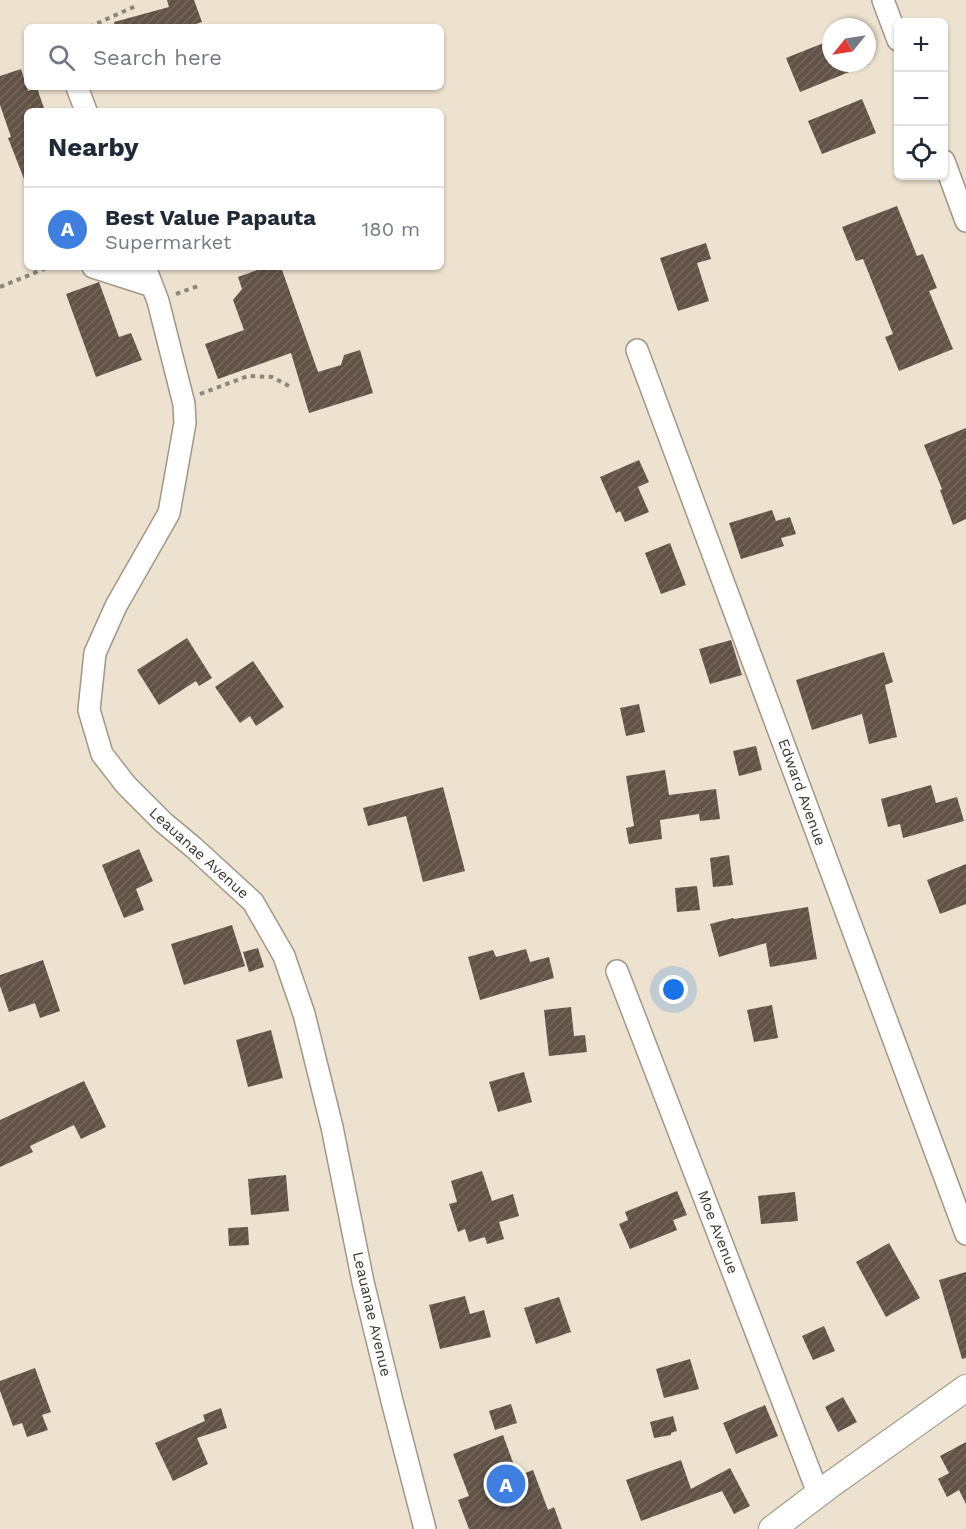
<!DOCTYPE html>
<html lang="en">
<head>
<meta charset="utf-8">
<style>
	:root { --surface:#fff; --page:#f6f6f7; --text:#1f2937; --muted:#747a83; --line:#e0e1e3; --accent:#1a73e8 }
	body { margin:0; font-family:"Work Sans",sans-serif; background:var(--page); color:var(--text) }
	.controls { position:absolute; right:18px; top:18px; display:grid; overflow:hidden; border-radius:9px; box-shadow:0 2px 4px #0004 }
	.controls button { width:54px; height:54px; display:grid; place-items:center; padding:0; border:0; border-bottom:2px solid var(--line); background:var(--surface); color:var(--text); font:30px sans-serif }
	.compass { position:absolute; left:822px; top:18px; width:54px; height:54px; border-radius:50%; background:var(--surface); box-shadow:0 2px 4px #0004; rotate:240deg }
	.you { position:absolute; left:674px; top:990px; width:21px; height:21px; margin:-15px; border:4px solid #fff; border-radius:50%; background:#1a73e8; box-shadow:0 0 0 9px #1a73e833 }
	.badge { display:grid; place-items:center; width:39px; height:39px; border-radius:50%; background:var(--accent); color:#fff; font-size:20px; font-weight:700 }
	.pin { position:absolute; translate:-50% -50%; border:3px solid #fff; box-shadow:0 2px 6px #0006 }
	.list { margin:0; padding:0; list-style:none }
	h2 { display:flex; justify-content:space-between; align-items:center; height:78px; margin:0; padding:0 24px; font-size:26px }
	h2 small { font-size:20px; font-weight:400; color:var(--muted) }
	.list li { display:grid; grid-template-columns:39px 1fr auto; gap:18px; align-items:center; box-sizing:border-box; height:84px; padding:0 24px; border-top:2px solid var(--line) }
	.list b { display:block; font-size:22px; white-space:nowrap }
	.list p { margin:0; font-size:20px; white-space:nowrap; color:var(--muted) }
	.list em { font-size:20px; font-style:normal; color:var(--muted) }
	.icon { flex:none; width:33px; height:33px; fill:none; stroke:currentColor; stroke-width:2; stroke-linecap:round; stroke-linejoin:round }
	.map { position:relative; flex:none; width:966px; height:1529px; overflow:hidden }
	.search { position:absolute; background:var(--surface); box-shadow:0 2px 4px #0004; left:24px; top:24px; width:420px; height:66px; display:flex; align-items:center; gap:15px; box-sizing:border-box; padding:0 21px; border-radius:9px; color:var(--muted); font-size:22px }
	.panel { position:absolute; background:var(--surface); box-shadow:0 2px 4px #0004; left:24px; top:108px; width:420px; height:162px; border-radius:9px }
	.map>svg:first-child { display:block }
	.building { fill:url(#building-hatch) }
	.lines { fill:none; stroke-linecap:round; stroke-linejoin:round }
	.minor-casing { stroke:#a19786; stroke-width:24 }
	.major-casing { stroke:#a19786; stroke-width:28 }
	.path { stroke:#8d8679; stroke-width:4; stroke-dasharray:4.5 4.5; stroke-linecap:butt }
	.minor { stroke:#fff; stroke-width:21 }
	.major { stroke:#fff; stroke-width:26 }
	.labels { text-anchor:middle; dominant-baseline:central; stroke-width:6; stroke-linejoin:round; paint-order:stroke }
	.street-label { font-size:15px; fill:#3b372f; stroke:#fff }
</style>
</head>
<body>
<div class="map">
<svg width="966" height="1529" viewBox="0 0 966 1529">
	<defs>
		<pattern id="building-hatch" width="6" height="6" patternUnits="userSpaceOnUse" patternTransform="scale(1.5)"><rect width="6" height="6" fill="#625247"/><path d="M-1 1l2-2M0 6l6-6M5 7l2-2" fill="none" stroke="#76695f"/></pattern>
	</defs>
	<rect width="100%" height="100%" fill="#ece2cf"/>
	<path class="building" d="M167 0H194L202 22 187 27H115L114 22 169 7Z
		M831 40V63L869 64 800 92 786 58Z
		M21 69 28 91 37 88 45 111H27V184H26L8 138 11 137 0 105V76Z
		M862 99 876 133 822 154 808 121Z
		M897 206 917 256 923 254 937 288 929 291 953 349 899 371 885 337 893 334 863 259 856 261 842 227Z
		M706 243 711 259 697 263 709 301 678 311 660 258Z
		M266 267H281L318 372 341 365 344 355 360 350 373 393 309 413 291 353 218 379 205 344 244 330 233 300 242 289 238 277Z
		M99 282 119 337 131 333 142 360 96 377 66 294Z
		M966 428V519L953 525 940 490 942 489 924 445Z
		M639 460 649 482 638 487 649 512 625 522 620 511 616 513 600 477Z
		M772 510 776 521 790 517 796 534 781 538 784 546 741 559 729 523Z
		M670 543 686 585 661 594 645 553Z
		M187 638 212 678 199 686 196 681 159 705 137 670Z
		M731 640 742 675 710 684 699 649Z
		M884 652 893 682 885 685 897 737 869 744 862 714 812 730 796 680Z
		M253 661 284 707 256 726 250 716 240 723 215 687Z
		M639 704 645 732 626 736 620 708Z
		M756 746 762 770 739 776 733 751Z
		M665 770 669 795 716 789 720 819 700 821 699 814 660 820 662 839 629 844 626 828 634 826 626 776Z
		M931 785 936 803 957 797 964 821 903 838 900 824 888 827 881 799Z
		M443 787 465 871 423 882 406 816 368 826 363 808Z
		M139 849 153 881 136 889 144 910 124 918 102 865Z
		M729 855 733 885 713 887 710 858Z
		M966 864V904L940 914 927 880Z
		M697 886 700 910 677 912 675 888Z
		M808 907 817 959 770 967 766 943 719 957 710 924 733 918 734 919Z
		M232 925 245 966 184 985 171 944Z
		M258 948 264 967 249 972 243 952Z
		M526 949 530 962 549 957 554 978 480 1000 468 957 493 950 496 957Z
		M43 960 60 1011 40 1018 35 1003 9 1012 0 986V975Z
		M772 1005 778 1038 754 1042 747 1010Z
		M571 1007 574 1036 585 1035 587 1052 549 1056 544 1010Z
		M271 1030 283 1078 248 1087 236 1040Z
		M524 1072 532 1102 498 1112 489 1082Z
		M84 1081 106 1127 81 1139 74 1125 30 1146 33 1152 0 1167V1120Z
		M482 1171 492 1201 513 1194 519 1216 499 1222 504 1239 487 1244 485 1237 469 1242 465 1229 458 1232 449 1204 457 1202 451 1181Z
		M286 1175 289 1211 251 1215 248 1179Z
		M677 1191 687 1215 673 1220 677 1230 630 1249 619 1224 628 1220 625 1212Z
		M795 1192 798 1221 761 1224 758 1196Z
		M248 1227 249 1245 229 1246 228 1228Z
		M889 1243 920 1298 886 1317 856 1262Z
		M966 1272V1358L962 1359 939 1280Z
		M465 1296 470 1314 484 1310 491 1337 440 1349 429 1305Z
		M559 1297 571 1332 536 1344 524 1308Z
		M824 1326 835 1351 813 1360 802 1336Z
		M690 1359 699 1389 664 1398 656 1369Z
		M35 1368 51 1412 42 1415 48 1430 27 1437 22 1423 13 1426 0 1391V1381Z
		M843 1397 857 1422 838 1432 825 1407Z
		M511 1404 517 1423 495 1430 489 1411Z
		M765 1405 778 1436 736 1454 723 1423Z
		M221 1408 227 1428 197 1438 208 1464 173 1481 155 1443 205 1421 203 1415Z
		M673 1416 677 1431 671 1433V1435L654 1438 650 1422Z
		M503 1435 518 1476 533 1470 548 1510 554 1507 562 1529H469L458 1500 469 1496 453 1454Z
		M966 1442V1504L959 1490 947 1497 938 1479 949 1473 940 1456Z
		M681 1460 691 1489 730 1468 750 1506 734 1514 722 1491 641 1521 626 1480Z"/>
	<g class="lines">
		<g class="minor-casing">
			<path id="minor" d="M883 0 898 40
				M77 87 86 111
				M944 161 966 221
				M93 267 152 286
				M145 267 158 301 184 404 185 423 169 513 116 606 95 653 89 710 102 754 126 785 163 822 193 847 253 902 284 956 304 1014 332 1127 363 1282 392 1401 425 1529
				M637 350 966 1234
				M617 971 818 1493"/>
		</g>
		<g class="major-casing">
			<path id="major" d="M772 1529 830 1485 966 1388"/>
		</g>
		<path class="path" d="M89 27 138 5
			M0 287 49 267
			M176 294 201 285
			M200 394 248 376 272 377 289 386"/>
		<use href="#minor" class="minor"/>
		<use href="#major" class="major"/>
	</g>
	<g class="labels">
		<g class="street-label">
			<text transform="translate(802 792) rotate(70)">Edward Avenue</text>
			<text transform="translate(199 853) rotate(42)">Leauanae Avenue</text>
			<text transform="translate(718 1232) rotate(69)">Moe Avenue</text>
			<text transform="translate(372 1314) rotate(77)">Leauanae Avenue</text>
		</g>
	</g>
</svg>
<div class="controls">
<button>+</button>
<button>−</button>
<button><svg class="icon" aria-label="locate" viewBox="0 0 24 24"><circle cx="12" cy="12" r="6"/><path d="M12 2v4M12 18v4M2 12h4M18 12h4"/></svg></button>
</div>
<svg class="compass" viewBox="-18 -18 36 36"><path d="M0-13l5 13h-10z" fill="#e53935"/><path d="M0 13l5-13h-10z" fill="#747a83"/></svg>
<div class="you"></div>
<div class="pin badge" style="left:506px;top:1484px;background:#3f7fe0">A</div>
<div class="search"><svg class="icon" aria-label="search" viewBox="0 0 24 24"><circle cx="10" cy="10" r="6"/><path d="M15 15l6 6"/></svg>Search here</div>
<section class="panel">
<h2>Nearby<small></small></h2>
<ul class="list">
<li><span class="badge" style="background:#3f7fe0">A</span><div><b>Best Value Papauta</b><p>Supermarket</p></div><em>180 m</em></li>
</ul>
</section>
</div>
</body>
</html>
